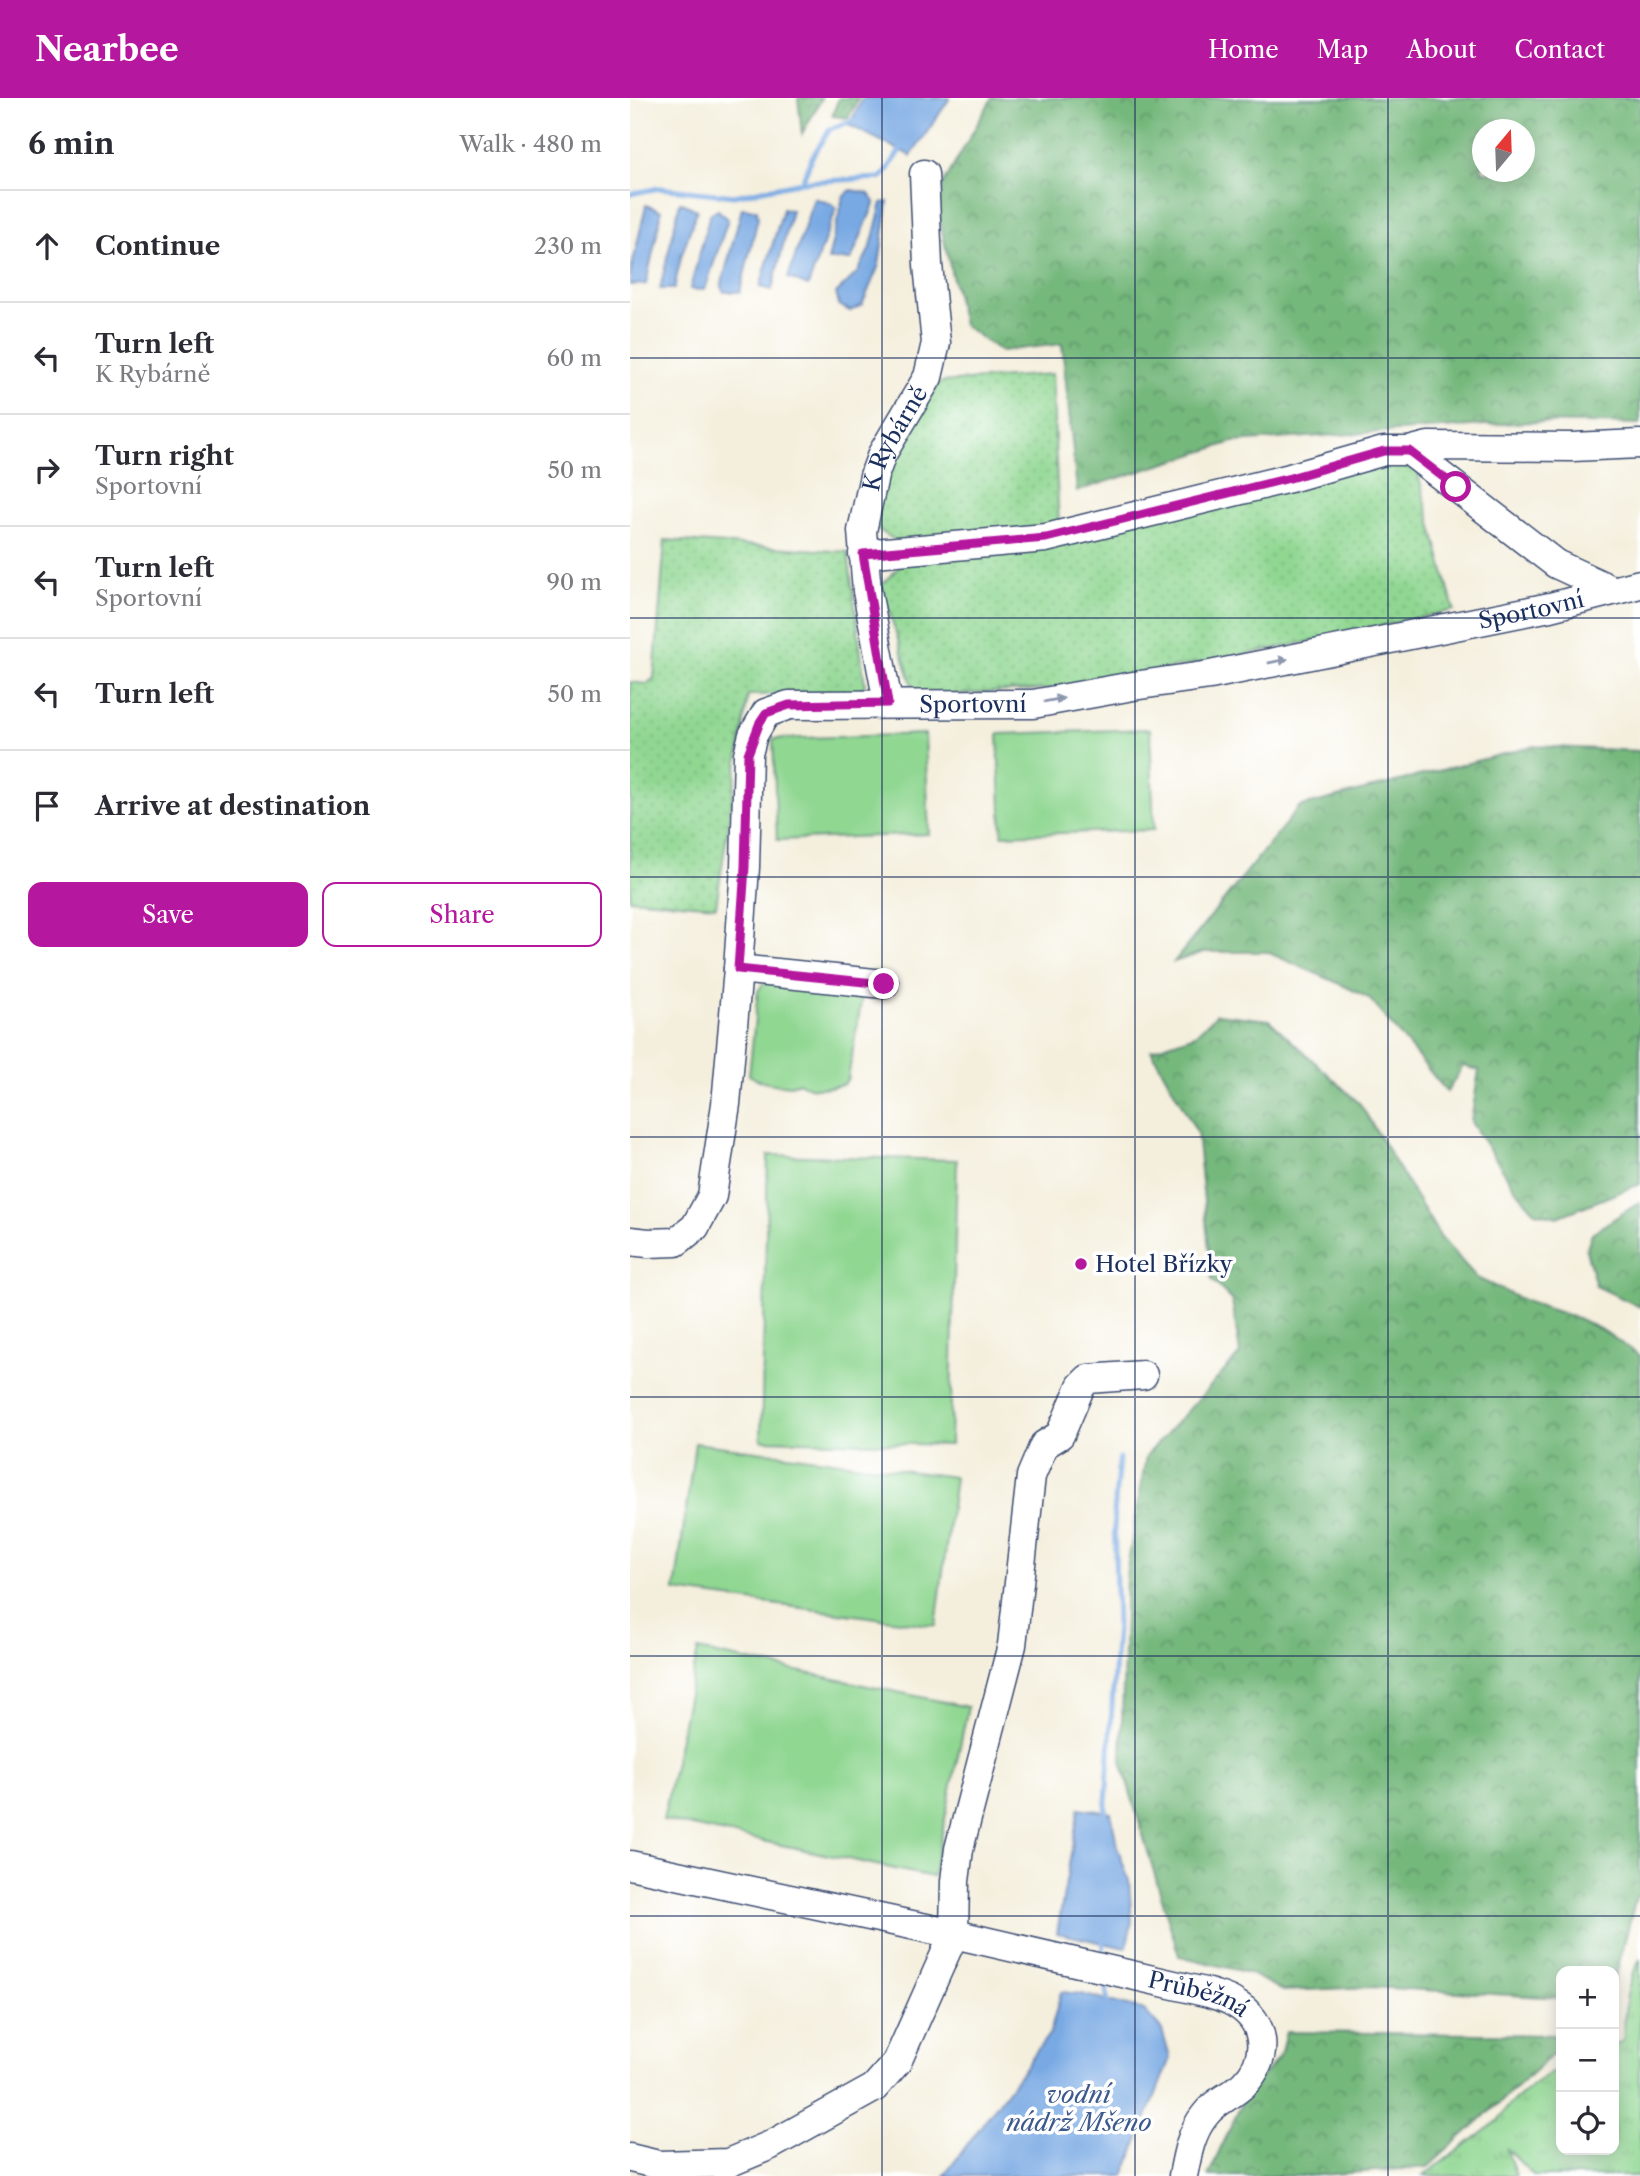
<!DOCTYPE html>
<html lang="en">
<head>
<meta charset="utf-8">
<style>
	:root { --surface:#fff; --page:#f2f2f3; --text:#2b2b33; --muted:#7c7c81; --line:#e1e1e2; --accent:#b5179e }
	body { margin:0; font-family:"Libre Caslon Text",serif; background:var(--page); color:var(--text) }
	.controls { position:absolute; right:21px; bottom:21px; display:grid; overflow:hidden; border-radius:14px; box-shadow:0 4px 18px #0003 }
	.controls button { width:63px; height:63px; display:grid; place-items:center; padding:0; border:0; border-bottom:2px solid var(--line); background:var(--surface); color:var(--text); font:35px sans-serif }
	.compass { position:absolute; left:842px; top:21px; width:63px; height:63px; border-radius:50%; background:var(--surface); box-shadow:0 4px 18px #0003; rotate:19deg }
	.stop { position:absolute; width:21px; height:21px; margin:-16px; border:5px solid #b5179e; border-radius:50%; background:#fff }
	.stop.end { background:#b5179e; border-color:#fff; box-shadow:0 2px 7px #0008 }
	.list { margin:0; padding:0; list-style:none }
	h2 { display:flex; justify-content:space-between; align-items:center; height:91px; margin:0; padding:0 28px; font-size:30px }
	h2 small { font-size:23px; font-weight:400; color:var(--muted) }
	.list li { display:grid; grid-template-columns:46px 1fr auto; gap:21px; align-items:center; box-sizing:border-box; height:112px; padding:0 28px; border-top:2px solid var(--line) }
	.list b { display:block; font-size:26px; white-space:nowrap }
	.list p { margin:0; font-size:23px; white-space:nowrap; color:var(--muted) }
	.list em { font-size:23px; font-style:normal; color:var(--muted) }
	.actions { display:flex; gap:14px; padding:21px 28px }
	.actions a { flex:1; padding:16px 0; border:2px solid var(--accent); border-radius:14px; text-align:center; font-size:24px; color:var(--accent) }
	.actions .main { background:var(--accent); color:#fff }
	.icon { flex:none; width:38px; height:38px; fill:none; stroke:currentColor; stroke-width:2; stroke-linecap:round; stroke-linejoin:round }
	.map { position:relative; flex:none; width:1010px; height:2078px; overflow:hidden }
	header { display:flex; align-items:center; gap:42px; box-sizing:border-box; height:98px; padding:0 35px; background:var(--accent); color:#fff }
	header strong { font-size:33px }
	nav { display:flex; gap:38px; margin-inline-start:auto; font-size:24px }
	main { display:flex }
	aside { flex:1; background:var(--surface) }
	.map>svg:first-child { display:block }
	.grass { fill:url(#grass-tufts); stroke:#568378; stroke-width:2 }
	.forest { fill:url(#forest-crowns); stroke:#48746d; stroke-width:2; fill-rule:evenodd }
	.garden { fill:url(#garden-dots); stroke:#568378; stroke-width:2 }
	.pitch { fill:#90d792; stroke:#568378; stroke-width:2 }
	.water { fill:#78a9e3; stroke:#4a6ca0; stroke-width:2 }
	.lines { fill:none; stroke-linecap:round; stroke-linejoin:round }
	.stream { stroke:#78a9e3; stroke-width:5 }
	.minor-casing { stroke:#3c4c71; stroke-width:31 }
	.minor { stroke:#fff; stroke-width:28 }
	.oneway { fill:#8d97ae }
	.route { stroke:#b5179e; stroke-width:9 }
	.grid { fill:none; stroke:#1b2f5e; stroke-width:2; stroke-opacity:0.55 }
	.poi-dot { fill:#b5179e; stroke:#fff; stroke-width:2.5 }
	.labels { text-anchor:middle; dominant-baseline:central; stroke-width:7; stroke-linejoin:round; paint-order:stroke }
	.street-label { font-size:23px; fill:#1b2f5e; stroke:#fff }
	.poi-label { font-size:23px; fill:#1b2f5e; stroke:#fff; text-anchor:start }
	.water-label { font-size:24px; font-style:italic; fill:#3c5a8d; stroke:#fff }
</style>
</head>
<body>
<header>
<strong>Nearbee</strong>
<nav><a>Home</a><a>Map</a><a>About</a><a>Contact</a></nav>
</header>
<main>
<aside>
<h2>6 min<small>Walk · 480 m</small></h2>
<ul class="list">
<li><svg class="icon" aria-label="ahead" viewBox="0 0 24 24"><path d="M12 20V5M6 11l6-6 6 6"/></svg><div><b>Continue</b></div><em>230 m</em></li>
<li><svg class="icon" aria-label="left" viewBox="0 0 24 24"><path d="M17 20v-9H6M10 6l-5 5 5 5"/></svg><div><b>Turn left</b><p>K Rybárně</p></div><em>60 m</em></li>
<li><svg class="icon" aria-label="right" viewBox="0 0 24 24"><path d="M7 20v-9h11M14 6l5 5-5 5"/></svg><div><b>Turn right</b><p>Sportovní</p></div><em>50 m</em></li>
<li><svg class="icon" aria-label="left" viewBox="0 0 24 24"><path d="M17 20v-9H6M10 6l-5 5 5 5"/></svg><div><b>Turn left</b><p>Sportovní</p></div><em>90 m</em></li>
<li><svg class="icon" aria-label="left" viewBox="0 0 24 24"><path d="M17 20v-9H6M10 6l-5 5 5 5"/></svg><div><b>Turn left</b></div><em>50 m</em></li>
<li><svg class="icon" aria-label="arrive" viewBox="0 0 24 24"><path d="M6 21V4h12l-3 4 3 4H6"/></svg><div><b>Arrive at destination</b></div></li>
</ul>
<div class="actions"><a class="main">Save</a><a>Share</a></div>
</aside>
<div class="map">
<svg width="1010" height="2078" viewBox="0 0 1010 2078">
	<defs>
		<pattern id="grass-tufts" width="24" height="20" patternUnits="userSpaceOnUse" patternTransform="scale(1.75)"><rect width="24" height="20" fill="#90d792"/><path d="M3 7l-1-3M5 7V3M7 7l1-3M15 17l-1-3M17 17v-4M19 17l1-3" fill="none" stroke="#7cb980"/></pattern>
		<pattern id="forest-crowns" width="20" height="18" patternUnits="userSpaceOnUse" patternTransform="scale(1.75)"><rect width="20" height="18" fill="#74b87c"/><path d="M2 6a3 3 0 1 1 6 0M12 15a3 3 0 1 1 6 0" fill="none" stroke="#5e9669"/></pattern>
		<pattern id="garden-dots" width="8" height="8" patternUnits="userSpaceOnUse" patternTransform="scale(1.75)"><rect width="8" height="8" fill="#90d792"/><path d="M2 2h.1M6 6h.1" fill="none" stroke="#7cb980" stroke-width="1.8" stroke-linecap="round"/></pattern>
	</defs>
	<rect width="100%" height="100%" fill="#fff"/>
	<filter id="ink" filterUnits="userSpaceOnUse"><feTurbulence type="fractalNoise" baseFrequency=".0143" numOctaves="2"/><feDisplacementMap in="SourceGraphic" scale="14" xChannelSelector="R" yChannelSelector="G"/><feConvolveMatrix kernelMatrix="1 2 1 2 8 2 1 2 1" color-interpolation-filters="sRGB"/></filter>
	<filter id="wash" filterUnits="userSpaceOnUse"><feTurbulence type="fractalNoise" baseFrequency=".00686" numOctaves="4" result="noise"/><feDisplacementMap in="SourceGraphic" scale="28" xChannelSelector="R" yChannelSelector="G"/><feGaussianBlur stdDeviation="1.57" result="paint"/><feColorMatrix in="noise" values="0 0 0 0 0 0 0 0 0 0 0 0 0 0 0 0 0 1.4 0 .05"/><feComposite in="paint" operator="in"/></filter>
	<g filter="url(#wash)">
		<rect width="100%" height="100%" fill="#f4efdd"/>
		<path class="grass" d="M1010 1861V2078H904L876 2050 886 2078H793L868 2023 877 2009 906 1984 931 1969V2052H984V1947L993 1943C996 1908 993 1893 1010 1861Z"/>
		<path class="forest" d="M168 0H192L172 36Z
			M209 0H229L218 20 202 18Z
			M362 0H1010V326L901 324 603 344 447 393 432 246 371 253 333 227 305 101ZM852 32H894V74H852Z
			M904 648 1010 653V1086L928 1119 905 1114 886 1092 841 1024 849 972 833 968 817 994 739 900 708 885 637 854H574L544 864 669 709Z
			M587 916 639 922 730 1006 811 1140 847 1180 895 1203 947 1220 974 1233 1010 1258V1797L1006 1799 984 1885V1873H931V1900L741 1889 653 1893 619 1875 549 1858 491 1663 496 1477 516 1358 610 1256 602 1202 582 1182 567 1034 521 952 565 937Z
			M1010 1104V1209L966 1188 956 1152 962 1135Z
			M656 1934 931 1937V1949L798 2069 678 2078H578L615 1998 650 1958Z"/>
		<path class="garden" d="M422 276 429 429 336 433 334 439 266 443 243 428 260 369 307 287 312 284Z
			M762 364 787 372 824 512 659 548 435 590 296 598 283 590 251 487 275 463Z
			M35 442 218 454 235 587 228 594 118 597 86 808 0 801V584L17 586 24 580Z"/>
		<path class="pitch" d="M520 631 524 732 372 737 368 636Z
			M295 636 299 736 147 742 143 641Z
			M135 883 233 893 218 980 214 986C200 989 182 994 169 984 156 991 131 985 119 977L128 893Z
			M138 1057 327 1062 320 1347 131 1342Z
			M65 1345 325 1379 306 1528 45 1493Z
			M68 1552 338 1609 303 1779 33 1722Z"/>
		<path class="water" d="M233 0H320L281 58 219 27Z
			M221 92 238 95 245 104 221 162H198L213 99Z
			M184 100 202 106 206 111 178 188 158 180Z
			M50 104 67 112 51 159 44 191H30Z
			M258 104 249 167 232 207 220 213 209 207 206 195 228 174 241 148 252 105Z
			M16 107 31 113 30 122 16 186 0 187 1 173Z
			M112 110 127 112 128 120 110 194H94L91 189Z
			M153 111 162 112 142 192 130 189Z
			M88 112 98 121 76 189 72 192 60 191 80 116Z
			M449 1710 481 1715 487 1748 499 1783 502 1824 496 1850 427 1835Z
			M431 1894 451 1896 514 1912 532 1932 540 1960 494 2078H314L420 1935Z"/>
		<g class="lines">
			<path class="stream" d="M172 84 250 80 255 76 272 49
				M0 96 29 90 104 98 172 84 182 59 200 31 227 21
				M475 1721 487 1527 484 1416 489 1360
				M473 1839 474 1860
				M476 1881 478 1909"/>
		</g>
	</g>
	<g filter="url(#ink)">
		<g class="lines">
			<g class="minor-casing">
				<g id="minor">
					<path d="M779 353 926 466 982 492"/>
					<path d="M233 456 416 440 660 380 754 353H779L798 348 942 349 1010 346"/>
					<path id="s1" d="M258 605 237 493 232 433 244 378 252 356 298 279 306 245 298 167 294 76"/>
					<path d="M108 871 254 886"/>
					<path id="s2" d="M0 1143 18 1145 46 1144 65 1129 82 1098 96 1006 108 871 115 769 118 656 123 637 136 615 159 607 403 606 503 588 580 577 920 509 1010 486"/>
					<path id="s3" d="M0 1767 324 1836 579 1895C587 1898 597 1900 604 1905 637 1923 640 1960 614 1986 602 1998 585 2003 575 2017 561 2034 557 2057 553 2078"/>
					<path d="M0 2060 29 2067 98 2065 141 2047 244 1990 267 1964 324 1836 325 1783 329 1751 382 1547 401 1378 414 1347 430 1337 451 1288 458 1281 513 1277"/>
				</g>
			</g>
			<use href="#minor" class="minor"/>
		</g>
		<defs><path id="oneway-solid" d="M-6-.8H1V-3.2L6.5 0L1 3.2V.8H-6Z" transform="scale(1.75)"/></defs>
		<g class="oneway">
			<use href="#oneway-solid" transform="translate(648 563) rotate(-12)"/>
			<use href="#oneway-solid" transform="translate(424 602) rotate(-10)"/>
		</g>
	</g>
	<g class="lines" filter="url(#ink)">
		<path class="route" d="M254 886 108 871 115 769 118 656 130 624 136 615 159 607 258 605 233 456 416 440 660 380 754 353H779L826 389"/>
	</g>
	<path class="grid" d="M252 0V2078M505 0V2078M758 0V2078M0 260H1010M0 520H1010M0 779H1010M0 1039H1010M0 1299H1010M0 1558H1010M0 1818H1010"/>
	<circle class="poi-dot" cx="451" cy="1166" r="7"/>
	<g class="labels">
		<g class="street-label">
			<text stroke="none"><textPath href="#s1" startOffset="273">K Rybárně</textPath></text>
			<text stroke="none"><textPath href="#s2" startOffset="1370">Sportovní</textPath></text>
			<text stroke="none"><textPath href="#s2" startOffset="803">Sportovní</textPath></text>
			<text stroke="none"><textPath href="#s3" startOffset="583">Průběžná</textPath></text>
		</g>
		<g class="poi-label">
			<text x="465" y="1166">Hotel Břízky</text>
		</g>
		<g class="water-label">
			<text x="449" y="1996">vodní<tspan x="449" dy="28">nádrž Mšeno</tspan></text>
		</g>
	</g>
</svg>
<div class="controls">
<button>+</button>
<button>−</button>
<button><svg class="icon" aria-label="locate" viewBox="0 0 24 24"><circle cx="12" cy="12" r="6"/><path d="M12 2v4M12 18v4M2 12h4M18 12h4"/></svg></button>
</div>
<svg class="compass" viewBox="-18 -18 36 36"><path d="M0-13l5 13h-10z" fill="#e53935"/><path d="M0 13l5-13h-10z" fill="#7c7c81"/></svg>
<div class="stop" style="left:826px;top:389px"></div>
<div class="stop end" style="left:254px;top:886px"></div>
</div>
</main>
</body>
</html>
